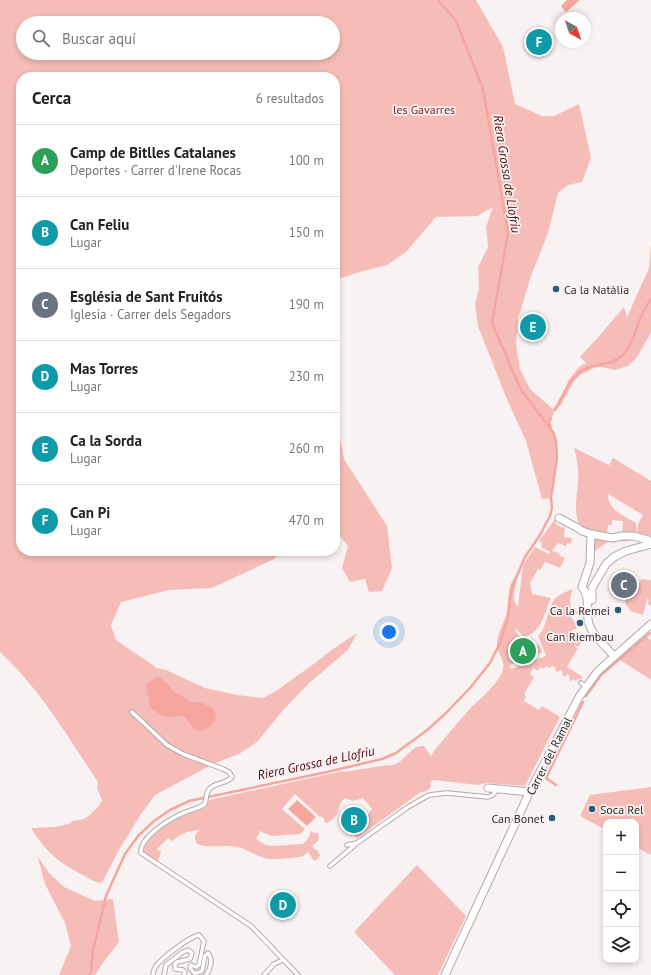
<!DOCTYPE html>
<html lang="es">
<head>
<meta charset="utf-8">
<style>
	:root { --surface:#fff; --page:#f2f2f2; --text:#222; --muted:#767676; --line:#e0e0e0; --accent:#275c78 }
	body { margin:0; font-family:"PT Sans",sans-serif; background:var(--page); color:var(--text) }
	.controls { position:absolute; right:12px; bottom:12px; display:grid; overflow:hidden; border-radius:8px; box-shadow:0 2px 6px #0003 }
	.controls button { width:36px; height:36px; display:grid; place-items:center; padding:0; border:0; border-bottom:1px solid var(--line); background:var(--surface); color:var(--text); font:20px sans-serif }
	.compass { position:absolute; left:555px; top:12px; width:36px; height:36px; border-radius:50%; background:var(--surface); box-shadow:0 2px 6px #0003; rotate:140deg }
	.you { position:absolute; left:389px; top:632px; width:14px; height:14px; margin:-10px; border:3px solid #fff; border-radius:50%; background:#1a73e8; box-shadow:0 0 0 6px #1a73e833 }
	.badge { display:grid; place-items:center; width:26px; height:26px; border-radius:50%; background:var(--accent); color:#fff; font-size:13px; font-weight:700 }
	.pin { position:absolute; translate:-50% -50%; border:2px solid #fff; box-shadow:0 1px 4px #0006 }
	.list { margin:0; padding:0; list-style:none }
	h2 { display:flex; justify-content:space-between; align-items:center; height:52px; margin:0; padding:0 16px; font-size:17px }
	h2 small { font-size:13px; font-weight:400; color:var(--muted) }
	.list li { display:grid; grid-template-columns:26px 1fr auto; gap:12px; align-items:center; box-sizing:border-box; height:72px; padding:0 16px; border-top:1px solid var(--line) }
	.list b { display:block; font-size:15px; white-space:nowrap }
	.list p { margin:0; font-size:13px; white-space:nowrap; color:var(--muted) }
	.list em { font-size:13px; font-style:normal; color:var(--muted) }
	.icon { flex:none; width:22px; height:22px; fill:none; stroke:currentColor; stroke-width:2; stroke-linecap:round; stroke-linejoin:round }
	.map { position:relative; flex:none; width:651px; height:975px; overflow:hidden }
	.search { position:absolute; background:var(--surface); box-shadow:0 2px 6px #0003; left:16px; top:16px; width:324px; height:44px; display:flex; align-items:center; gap:10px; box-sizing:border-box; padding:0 14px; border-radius:22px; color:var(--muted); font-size:15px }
	.panel { position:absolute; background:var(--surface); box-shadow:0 2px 6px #0003; left:16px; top:72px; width:324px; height:484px; border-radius:16px }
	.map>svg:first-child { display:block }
	.green { fill:#f6bdb8; fill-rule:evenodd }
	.water { fill:#f6a69e }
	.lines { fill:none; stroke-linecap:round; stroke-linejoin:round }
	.stream { stroke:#f6a69e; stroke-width:2.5 }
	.lane-casing { stroke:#b0aaaa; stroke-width:5.5 }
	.street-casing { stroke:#b0aaaa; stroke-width:9 }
	.lane { stroke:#fff; stroke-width:3.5 }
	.street { stroke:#fff; stroke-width:7 }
	.poi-dot { fill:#275c78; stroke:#f9f2f2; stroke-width:1.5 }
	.labels { text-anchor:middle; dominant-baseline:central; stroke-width:3.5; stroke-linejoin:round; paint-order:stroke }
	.park-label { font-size:12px; fill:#7b1f1f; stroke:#f9f2f2 }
	.poi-label { font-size:12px; fill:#2f2d2c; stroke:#f9f2f2; text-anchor:start }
	.street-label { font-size:12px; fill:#2f2d2c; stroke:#f9f2f2 }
	.water-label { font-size:13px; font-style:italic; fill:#510a0d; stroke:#f9f2f2 }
</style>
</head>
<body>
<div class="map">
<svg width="651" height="975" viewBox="0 0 651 975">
	<rect width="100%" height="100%" fill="#f9f2f2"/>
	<path class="green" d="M0 0H476L503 47 515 104 542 116H554L579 104 591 158 582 182 568 185 558 193 548 233 531 276 518 319 516 344 520 369 530 389 553 409 564 393 568 381 579 367 586 363 580 357 600 335 624 307 627 317 649 268 651 244V333L637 357 628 366 615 370 602 367H596L580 375 574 381 561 405 555 410 549 423 555 436 557 449V458L551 498 542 499 526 441 506 397 478 326 475 304 479 288 478 267 488 247 486 227 493 207 477 216 436 217 406 252 387 265 363 271 335 280V77H21V551H284L274 559 212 588 169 590 121 602 111 625 116 640 157 668 166 670 205 688 237 695 263 698 276 691 315 663 333 649 357 633 348 650 309 683 284 709 257 742 239 754 215 763 155 795 139 817 119 850 103 881 100 883C94 882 88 878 83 875 59 863 45 851 31 828L55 827 69 824 73 821 84 819 91 814 99 806 102 800 97 788 98 782C68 737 40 689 0 652ZM23 23H333V53H23Z
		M335 412 344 459 387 526 392 568 382 591 369 592 365 579 350 582 342 568 348 546 335 530Z
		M574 448 609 465 613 458 651 481V539L622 534 623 521 612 520V525H608L607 534C600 533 589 532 583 528 571 519 578 492 578 479 579 469 577 458 574 448ZM608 494 643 515 638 524 637 534 636 523C624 515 608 511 608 494Z
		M555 519 556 520 555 523 563 528 565 525 564 537 572 538 571 544 567 543 566 546 558 543 552 551 559 553 560 556 565 558 560 568 545 562 540 570 538 569 530 583 532 594 551 598C545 611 541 636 523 636L515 628C517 637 524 641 532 638L535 645H539L542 652 510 665 511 669 546 656 538 636C549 625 547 604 558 596 562 593 568 591 573 589L570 598 571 610 572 612 583 611 584 613 571 615 572 619H573L577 629 572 630 574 634 577 632 583 640 578 647 575 645 574 646 578 648 567 667 583 677 581 680 578 678 576 681 573 679 571 681 569 679 570 676 567 674 565 677 562 674 563 672 560 670 558 672 555 671 556 668 552 666 550 668 546 666 544 669 540 667 538 671 533 668 530 674 534 677 524 694 526 696 524 701 539 710 542 706 560 717 525 786 486 783 479 785 433 780 430 783 431 787 427 791 421 792 357 838 352 833 372 809 363 798 353 801 345 798C335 806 344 814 327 823L324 822 325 820 321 816 320 817 295 794 282 809 305 829 300 834 271 836 260 831 256 839 266 845 273 846 303 844 308 839 311 831 314 833H318C321 841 317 841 313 846V848L318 851 320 856 316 860 314 861 308 852C303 858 297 857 291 858 284 858 277 860 269 859 258 858 248 849 237 847 224 844 211 849 197 844 193 835 194 836 200 830 186 831 183 833 172 841L168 838 157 849 161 852 158 861 143 852C147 835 170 822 185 815 192 812 199 810 206 807L209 800 343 771V772L388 765C400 767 406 753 415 748 418 746 421 746 424 746L431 756 434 751C445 738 456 724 468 711 478 700 500 683 503 669 505 660 498 654 497 646 496 636 503 625 506 616 509 605 506 583 517 576L514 594 515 603 518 606 523 565 535 547 549 554 550 552 541 547 542 543 539 541Z
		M592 536 633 539 624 542 623 540 615 539V543L614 544 612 539 592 553Z
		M641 579 651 580V606L648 604 649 599H647L643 615 631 611 625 603 626 599 634 596 638 583H640Z
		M646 637 651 640V680L620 660Z
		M651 787V855L636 847V822H606V830L580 816 590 795Z
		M34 843 38 857 49 873 64 887 95 901 113 899 119 942 105 960 95 975H59L71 946 65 923 45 884Z
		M417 865 466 916 438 975H395L354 932Z"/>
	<path class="water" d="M567 0H580L566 12 561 6Z
		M158 676 167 683 174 692 181 695 190 702H200L213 708C214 711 216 714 216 717 216 723 204 732 198 731 190 728 190 719 182 716 178 715 174 717 170 717 163 717 156 711 150 708L146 686 148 683Z
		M297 800 316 817 307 826 288 809Z"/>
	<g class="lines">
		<path class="stream" d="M555 410C562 398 568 381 580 372 593 361 611 368 624 354 633 344 636 327 642 315 644 309 648 304 651 299
			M551 427 549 423 551 418
			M586 696 601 675 650 633
			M556 785 546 778 547 776 583 702
			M89 975 91 971 93 950 106 896 125 854 138 836 154 821 170 810 189 801 327 772 382 759 396 753 404 747 426 731 445 714 470 688 490 663 500 643 508 617 511 592 513 585 525 557 540 535 550 516 552 507 551 498 557 458 556 441 553 432 521 390 492 323 508 233 483 89 456 21 438 0"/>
		<g class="lane-casing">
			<path id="lane" d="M581 683 586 686
				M132 712 167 745 183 754 223 769 229 772 232 777C226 785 212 782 208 791 206 795 206 800 205 804 197 809 187 811 179 815 167 821 139 838 141 853L251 926 298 975
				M347 845 357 843 408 807 429 795 447 793 488 797 493 795 497 789
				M330 866 355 845
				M153 975C153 972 154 969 156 966 162 958 189 937 199 935L204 941 199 965 196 967 191 965 190 968 194 973H197L202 971 205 956 208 953C213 959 211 969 206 975
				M164 975 166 965 183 952 188 950 192 953 190 959 177 962 175 964V969L183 970 185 972 184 975
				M264 975 274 964 283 960"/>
		</g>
		<g class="street-casing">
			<path id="street" d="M559 518 578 528 582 531 591 534 612 538 622 536H633L648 540 651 543
				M591 534 590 563 582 587C591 598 585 611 589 624 593 636 606 647 614 656
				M592 600V588L606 564 614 557 626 551 651 544
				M488 788 530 792
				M445 975 532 787 579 697 598 671 651 624"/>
		</g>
		<use href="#lane" class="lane"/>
		<use href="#street" class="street"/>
	</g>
	<g class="poi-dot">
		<circle cx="556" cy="289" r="4"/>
		<circle cx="618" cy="610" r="4"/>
		<circle cx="580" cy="623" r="4"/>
		<circle cx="592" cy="809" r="4"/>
		<circle cx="552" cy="818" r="4"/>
	</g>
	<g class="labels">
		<g class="park-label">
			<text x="424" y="109">les Gavarres</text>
		</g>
		<g class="poi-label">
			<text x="564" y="289">Ca la Natàlia</text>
			<text x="610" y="610" text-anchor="end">Ca la Remei</text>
			<text x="580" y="636" text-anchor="middle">Can Riembau</text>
			<text x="600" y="809">Soca Rel</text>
			<text x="544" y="818" text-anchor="end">Can Bonet</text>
		</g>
		<g class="street-label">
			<text transform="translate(549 756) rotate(-63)">Carrer del Ramal</text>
		</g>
		<g class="water-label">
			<text transform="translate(507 174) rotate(81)">Riera Grossa de Llofriu</text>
			<text transform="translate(316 763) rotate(-12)">Riera Grossa de Llofriu</text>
		</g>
	</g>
</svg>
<div class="controls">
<button>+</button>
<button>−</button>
<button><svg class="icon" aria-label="locate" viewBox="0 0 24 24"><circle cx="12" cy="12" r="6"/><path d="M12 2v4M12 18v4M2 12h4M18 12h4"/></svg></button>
<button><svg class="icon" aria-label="layers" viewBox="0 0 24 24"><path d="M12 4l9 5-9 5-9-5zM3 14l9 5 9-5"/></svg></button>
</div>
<svg class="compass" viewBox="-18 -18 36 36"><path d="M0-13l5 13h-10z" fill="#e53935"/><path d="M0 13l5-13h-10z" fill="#767676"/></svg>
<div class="you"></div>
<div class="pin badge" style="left:523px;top:651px;background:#2e9e5b">A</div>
<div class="pin badge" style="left:354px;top:820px;background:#0f9aa8">B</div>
<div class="pin badge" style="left:624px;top:585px;background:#6b7280">C</div>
<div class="pin badge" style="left:283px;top:905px;background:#0f9aa8">D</div>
<div class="pin badge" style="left:533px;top:327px;background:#0f9aa8">E</div>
<div class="pin badge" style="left:539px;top:42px;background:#0f9aa8">F</div>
<div class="search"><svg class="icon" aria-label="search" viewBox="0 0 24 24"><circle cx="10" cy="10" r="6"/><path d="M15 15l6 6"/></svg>Buscar aquí</div>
<section class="panel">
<h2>Cerca<small>6 resultados</small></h2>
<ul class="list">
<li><span class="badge" style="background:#2e9e5b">A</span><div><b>Camp de Bitlles Catalanes</b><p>Deportes · Carrer d'Irene Rocas</p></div><em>100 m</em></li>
<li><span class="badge" style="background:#0f9aa8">B</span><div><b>Can Feliu</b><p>Lugar</p></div><em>150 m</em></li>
<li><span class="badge" style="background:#6b7280">C</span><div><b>Església de Sant Fruitós</b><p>Iglesia · Carrer dels Segadors</p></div><em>190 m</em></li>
<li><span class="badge" style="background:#0f9aa8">D</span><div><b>Mas Torres</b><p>Lugar</p></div><em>230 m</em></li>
<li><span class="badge" style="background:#0f9aa8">E</span><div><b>Ca la Sorda</b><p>Lugar</p></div><em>260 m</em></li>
<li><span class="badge" style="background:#0f9aa8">F</span><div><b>Can Pi</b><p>Lugar</p></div><em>470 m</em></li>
</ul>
</section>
</div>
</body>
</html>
